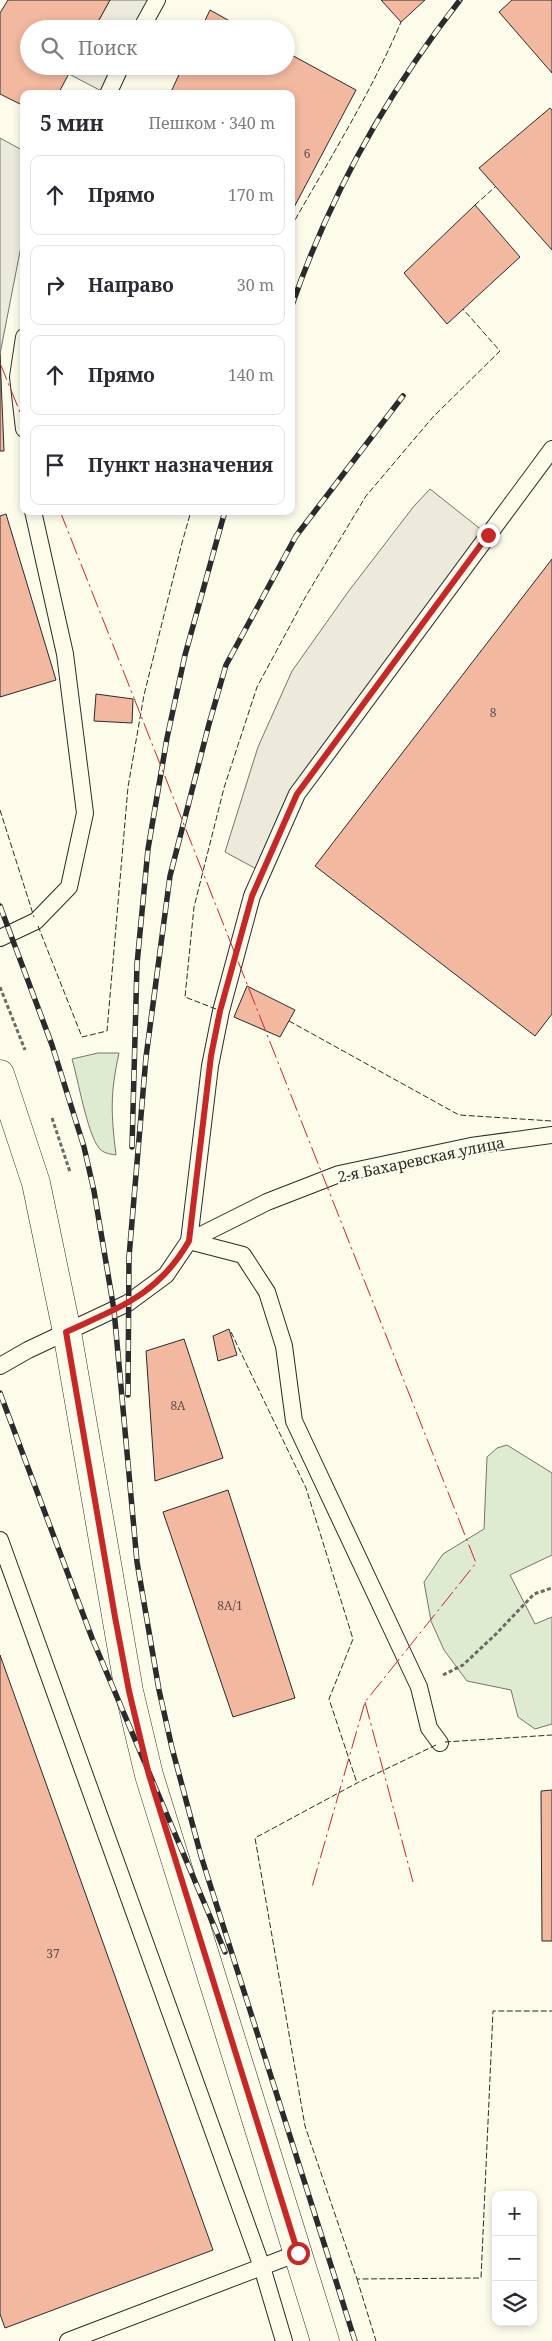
<!DOCTYPE html>
<html lang="ru">
<head>
<meta charset="utf-8">
<style>
	:root { --surface:#fff; --page:#f2f2f3; --text:#2b2b33; --muted:#7c7c81; --line:#e1e1e2 }
	body { margin:0; font-family:"Noto Serif",serif; background:var(--page); color:var(--text) }
	.controls { position:absolute; right:15px; bottom:15px; display:grid; overflow:hidden; border-radius:10px; box-shadow:0 2px 8px #0003 }
	.controls button { width:45px; height:45px; display:grid; place-items:center; padding:0; border:0; border-bottom:1px solid var(--line); background:var(--surface); color:var(--text); font:25px sans-serif }
	.stop { position:absolute; width:15px; height:15px; margin:-11px; border:4px solid #c62828; border-radius:50%; background:#fff }
	.stop.end { background:#c62828; border-color:#fff; box-shadow:0 1px 5px #0008 }
	.list { margin:0; padding:0; list-style:none }
	h2 { display:flex; justify-content:space-between; align-items:center; height:65px; margin:0; padding:0 20px; font-size:21px }
	h2 small { font-size:16px; font-weight:400; color:var(--muted) }
	.list li { display:grid; grid-template-columns:32px 1fr auto; gap:15px; align-items:center; box-sizing:border-box; height:80px; margin:0 10px 10px; padding:0 10px; border:1px solid var(--line); border-radius:10px }
	.list b { display:block; font-size:19px; white-space:nowrap }
	.list em { font-size:16px; font-style:normal; color:var(--muted) }
	.icon { flex:none; width:28px; height:28px; fill:none; stroke:currentColor; stroke-width:2; stroke-linecap:round; stroke-linejoin:round }
	.map { position:relative; flex:none; width:552px; height:2341px; overflow:hidden }
	.search { position:absolute; background:var(--surface); box-shadow:0 2px 8px #0003; left:20px; top:20px; width:275px; height:55px; display:flex; align-items:center; gap:12px; box-sizing:border-box; padding:0 18px; border-radius:28px; color:var(--muted); font-size:19px }
	.panel { position:absolute; background:var(--surface); box-shadow:0 2px 8px #0003; left:20px; top:90px; width:275px; height:425px; border-radius:10px }
	.map>svg:first-child { display:block }
	.green { fill:#deebd1; stroke:#74746e }
	.parking { fill:#eceadb; stroke:#74746e }
	.building { fill:#f2b8a0; stroke:#2b2b2b }
	.lines { fill:none; stroke-linecap:round; stroke-linejoin:round }
	.service-casing { stroke:#2b2b2b; stroke-width:18 }
	.secondary-casing { stroke:#2b2b2b; stroke-width:29 }
	.path { stroke:#6a6964; stroke-width:3; stroke-dasharray:4 2.5; stroke-linecap:butt }
	.service { stroke:#fdfbea; stroke-width:16 }
	.secondary { stroke:#fdfbea; stroke-width:28 }
	.rail-casing { stroke:#2b2b2b; stroke-width:5.5 }
	.rail { stroke:#fdfbea; stroke-width:4; stroke-dasharray:11; stroke-linecap:butt }
	.fence { stroke:#2b2b2b; stroke-width:1; stroke-dasharray:6 2.5; stroke-linecap:butt }
	.power { stroke:#c62828; stroke-width:1; stroke-dasharray:18 4 2.5 4; stroke-linecap:butt }
	.route { stroke:#c62828; stroke-width:6 }
	.labels { text-anchor:middle; dominant-baseline:central; stroke-width:4; stroke-linejoin:round; paint-order:stroke }
	.number-label { font-size:12px; fill:#5d4e48 }
	.street-label { font-size:15px; fill:#2b2b2b; stroke:#fdfbea }
</style>
</head>
<body>
<div class="map">
<svg width="552" height="2341" viewBox="0 0 552 2341">
	<rect width="100%" height="100%" fill="#fdfbea"/>
	<path class="green" d="M98 1053H119C110 1094 111 1114 116 1155 109 1154 103 1153 99 1148 87 1133 78 1079 72 1059Z
		M507 1445 552 1473V1555L510 1575 535 1624 552 1617V1724L535 1729 518 1717 511 1690 467 1681 444 1650 431 1621 424 1582 443 1554 484 1529 487 1457 497 1448Z"/>
	<path class="parking" d="M110 0H159L143 29H94Z
		M73 66H123L107 94 69 74Z
		M0 138 22 150 24 149V231L0 354Z
		M430 489 488 535 297 794 262 872 225 852 258 747 292 671 348 592 414 506Z"/>
	<path class="building" d="M8 0H110L94 29H29V66H73L58 94H24V106L0 94V13Z
		M381 0H425L401 22Z
		M512 0H552V73L499 12Z
		M210 10 244 29H201Z
		M286 52 356 90 291 213V94H170L183 66H286Z
		M550 108 552 110V250L479 168Z
		M475 205 520 257 447 324 404 273Z
		M0 354 4 451H0Z
		M6 514 56 680 0 697V516Z
		M552 559V1014L535 1036 315 866Z
		M96 694 133 699 132 723 94 721Z
		M247 986 295 1010 280 1037 234 1017Z
		M229 1329 237 1355 218 1361 213 1336Z
		M184 1339 223 1458 155 1481 146 1351Z
		M228 1490 295 1698 233 1717 163 1512Z
		M0 1655 213 2250 5 2328 0 2314Z
		M552 1790V1941H542L541 1791Z"/>
	<g class="lines">
		<g class="service-casing">
			<path id="service" d="M141 29 157 0
				M108 94 121 66
				M24 337 18 377 24 429
				M0 938 36 921 69 887 85 813 65 654 33 511
				M189 1241 210 1066 221 1011 252 896 297 794 552 449
				M189 1241 243 1255 267 1292 284 1346 294 1421 419 1687 429 1728 440 1743
				M0 1366 28 1350 128 1303 166 1275 189 1241 267 1202 339 1174 471 1146 552 1135
				M0 1540 262 2267 284 2341
				M68 2341 298 2253"/>
		</g>
		<g class="secondary-casing">
			<path id="secondary" d="M0 1074 36 1183 67 1332 129 1691 149 1775 325 2341"/>
		</g>
		<path class="path" d="M0 987 25 1050
			M52 1118 70 1172
			M443 1675 463 1665 496 1634 534 1594 552 1588"/>
		<use href="#service" class="service"/>
		<use href="#secondary" class="secondary"/>
		<g class="rail-casing">
			<path id="rail" d="M291 308C329 197 388 92 460 0
				M0 906 52 1045 84 1147 94 1191 114 1310 137 1562 159 1690 172 1748 201 1856 355 2341
				M132 1147 137 964 148 849 167 738 185 655 225 511
				M0 1393 92 1638 225 1952
				M128 1395 129 1257 146 1057 170 876 209 724 226 665 296 536 403 396"/>
		</g>
		<use href="#rail" class="rail"/>
		<path class="fence" d="M475 205 495 187
			M291 227C329 160 371 93 401 22
			M0 810 34 917
			M38 926 82 1037 107 1031 128 787 144 695 182 543 191 511
			M216 1009 185 997 194 907 224 788 257 687 306 596 366 496 433 417 500 351 463 309
			M289 1021 459 1115 552 1121
			M231 1332 306 1488 353 1639 329 1699 357 1783
			M445 1742 552 1735
			M436 1745 357 1783 255 1838 305 2126 357 2279 481 2278 493 2011H552
			M357 2279 376 2341"/>
		<path class="power" d="M0 363 24 422
			M60 511 476 1563 365 1702 312 1887
			M365 1702 413 1882"/>
	</g>
	<g class="lines">
		<path class="route" d="M298 2253 149 1775 129 1691 115 1617 66 1332C120 1307 158 1295 189 1241L211 1056 220 1011 252 896 297 794 488 535"/>
	</g>
	<g class="labels">
		<g class="number-label">
			<text x="307" y="153">6</text>
			<text x="493" y="712">8</text>
			<text x="178" y="1405">8А</text>
			<text x="230" y="1605">8А/1</text>
			<text x="53" y="1953">37</text>
		</g>
		<g class="street-label">
			<text transform="translate(421 1159) rotate(-12)">2-я Бахаревская улица</text>
		</g>
	</g>
</svg>
<div class="controls">
<button>+</button>
<button>−</button>
<button><svg class="icon" aria-label="layers" viewBox="0 0 24 24"><path d="M12 4l9 5-9 5-9-5zM3 14l9 5 9-5"/></svg></button>
</div>
<div class="stop" style="left:298px;top:2253px"></div>
<div class="stop end" style="left:488px;top:535px"></div>
<div class="search"><svg class="icon" aria-label="search" viewBox="0 0 24 24"><circle cx="10" cy="10" r="6"/><path d="M15 15l6 6"/></svg>Поиск</div>
<section class="panel">
<h2>5 мин<small>Пешком · 340 m</small></h2>
<ul class="list">
<li><svg class="icon" aria-label="ahead" viewBox="0 0 24 24"><path d="M12 20V5M6 11l6-6 6 6"/></svg><div><b>Прямо</b></div><em>170 m</em></li>
<li><svg class="icon" aria-label="right" viewBox="0 0 24 24"><path d="M7 20v-9h11M14 6l5 5-5 5"/></svg><div><b>Направо</b></div><em>30 m</em></li>
<li><svg class="icon" aria-label="ahead" viewBox="0 0 24 24"><path d="M12 20V5M6 11l6-6 6 6"/></svg><div><b>Прямо</b></div><em>140 m</em></li>
<li><svg class="icon" aria-label="arrive" viewBox="0 0 24 24"><path d="M6 21V4h12l-3 4 3 4H6"/></svg><div><b>Пункт назначения</b></div></li>
</ul>
</section>
</div>
</body>
</html>
